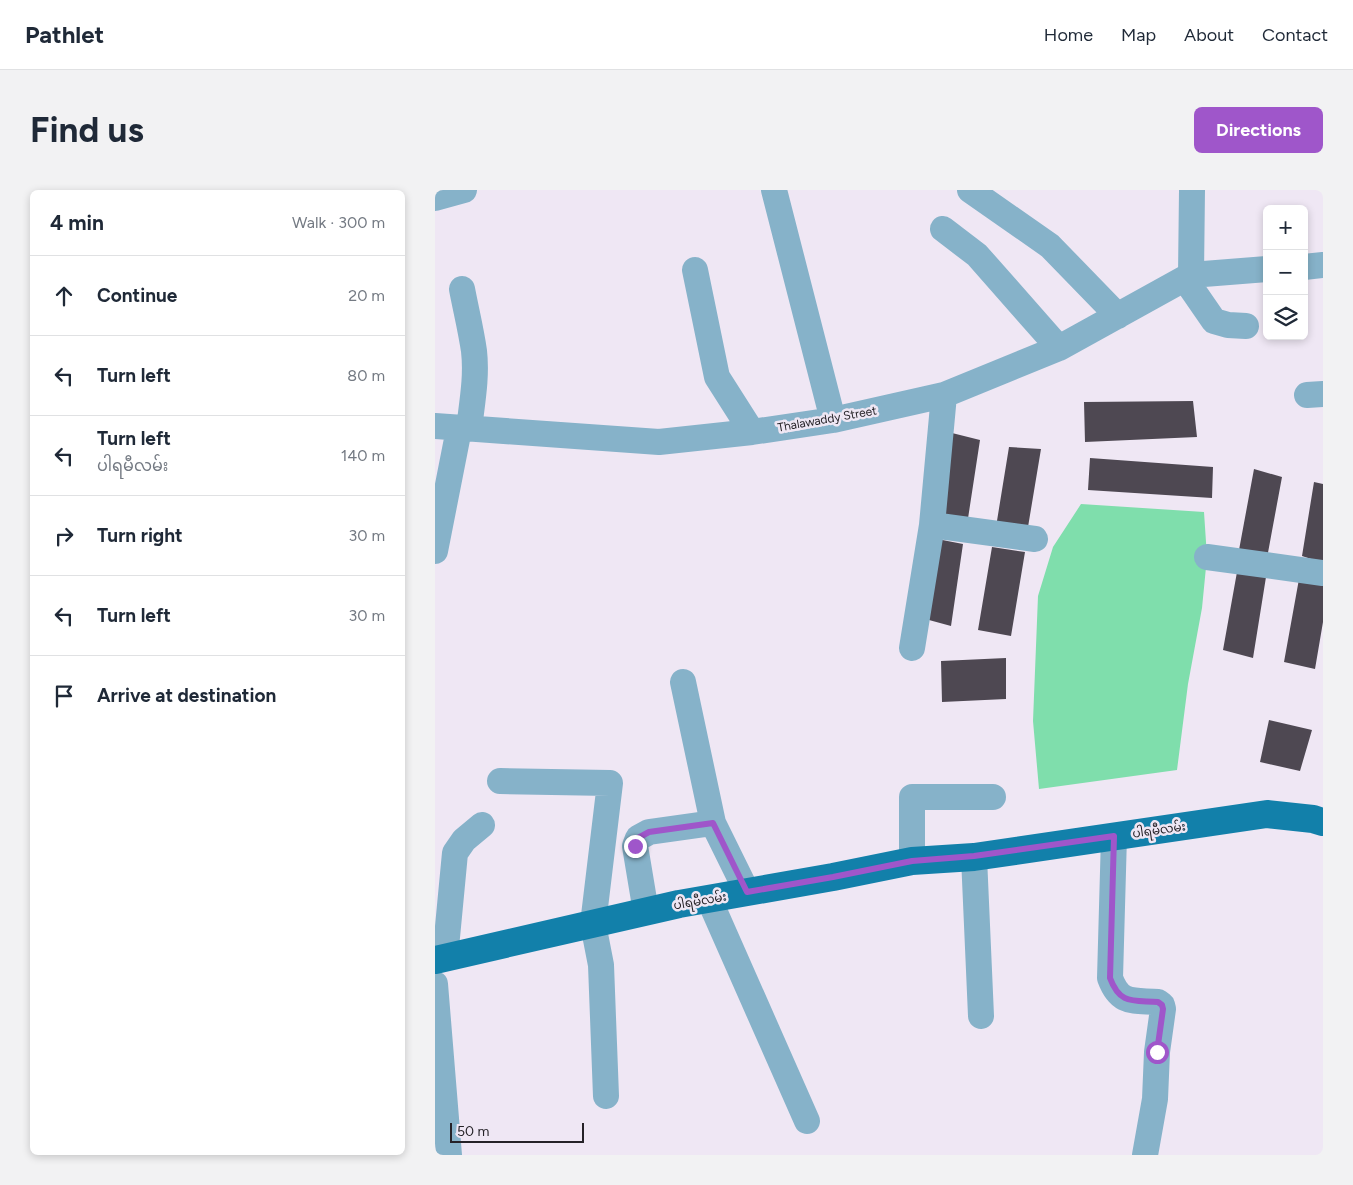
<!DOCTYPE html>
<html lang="en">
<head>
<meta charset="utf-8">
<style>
	:root { --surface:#fff; --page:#f2f2f3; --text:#1f2937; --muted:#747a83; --line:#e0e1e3; --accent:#9f56ca }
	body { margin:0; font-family:Figtree,"Noto Sans Myanmar",sans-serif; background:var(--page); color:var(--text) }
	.controls { position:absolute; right:15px; top:15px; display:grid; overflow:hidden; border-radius:8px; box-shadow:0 2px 8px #0003 }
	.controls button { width:45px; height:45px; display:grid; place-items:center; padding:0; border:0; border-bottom:1px solid var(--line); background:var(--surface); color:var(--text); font:25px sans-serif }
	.scale { position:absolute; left:15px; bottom:12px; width:134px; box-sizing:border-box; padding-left:5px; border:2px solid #252227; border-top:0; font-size:14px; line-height:18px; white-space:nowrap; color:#252227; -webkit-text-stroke:4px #efe7f4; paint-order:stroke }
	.stop { position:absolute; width:15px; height:15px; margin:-11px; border:4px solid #9f56ca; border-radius:50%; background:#fff }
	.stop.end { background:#9f56ca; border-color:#fff; box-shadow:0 1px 5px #0008 }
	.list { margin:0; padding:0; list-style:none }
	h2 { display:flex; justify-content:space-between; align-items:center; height:65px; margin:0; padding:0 20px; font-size:21px }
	h2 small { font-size:16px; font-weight:400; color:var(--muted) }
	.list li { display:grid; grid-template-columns:32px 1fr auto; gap:15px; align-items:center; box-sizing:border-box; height:80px; padding:0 20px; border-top:1px solid var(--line) }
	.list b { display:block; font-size:19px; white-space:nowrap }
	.list p { margin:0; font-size:16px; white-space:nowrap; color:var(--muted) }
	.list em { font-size:16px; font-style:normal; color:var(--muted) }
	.icon { flex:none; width:28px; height:28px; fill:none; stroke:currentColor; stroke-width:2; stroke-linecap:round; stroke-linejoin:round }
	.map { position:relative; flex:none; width:888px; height:965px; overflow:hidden; border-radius:8px }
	header { display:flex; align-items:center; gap:30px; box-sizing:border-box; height:70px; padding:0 25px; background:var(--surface); border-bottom:1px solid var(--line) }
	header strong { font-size:24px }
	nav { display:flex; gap:28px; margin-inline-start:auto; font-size:18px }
	.intro { display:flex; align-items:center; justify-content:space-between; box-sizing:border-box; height:120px; padding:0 30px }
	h1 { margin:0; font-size:35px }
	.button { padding:12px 22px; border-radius:8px; background:var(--accent); color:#fff; font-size:18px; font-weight:700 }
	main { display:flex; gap:30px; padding:0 30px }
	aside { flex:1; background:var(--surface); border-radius:8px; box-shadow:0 2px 8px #0003 }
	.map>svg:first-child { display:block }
	.green { fill:#7fdeac }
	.building { fill:#4e4852 }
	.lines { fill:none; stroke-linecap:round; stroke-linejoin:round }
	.minor { stroke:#86b2c9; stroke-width:26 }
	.major { stroke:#1280aa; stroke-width:28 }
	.route { stroke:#9f56ca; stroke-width:6 }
	.labels { text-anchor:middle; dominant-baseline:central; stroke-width:5; stroke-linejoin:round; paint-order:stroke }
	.street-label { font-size:12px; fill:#252227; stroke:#efe7f4 }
</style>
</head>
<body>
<header>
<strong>Pathlet</strong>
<nav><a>Home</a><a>Map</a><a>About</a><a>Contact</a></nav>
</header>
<div class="intro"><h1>Find us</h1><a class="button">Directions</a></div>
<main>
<aside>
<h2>4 min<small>Walk · 300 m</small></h2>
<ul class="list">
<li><svg class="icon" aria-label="ahead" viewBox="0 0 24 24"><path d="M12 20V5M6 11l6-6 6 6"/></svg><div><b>Continue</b></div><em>20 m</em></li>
<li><svg class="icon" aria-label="left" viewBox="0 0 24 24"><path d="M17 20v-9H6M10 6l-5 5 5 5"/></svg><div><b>Turn left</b></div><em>80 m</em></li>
<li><svg class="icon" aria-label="left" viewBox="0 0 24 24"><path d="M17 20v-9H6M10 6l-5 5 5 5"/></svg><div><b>Turn left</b><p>ပါရမီလမ်း</p></div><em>140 m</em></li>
<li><svg class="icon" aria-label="right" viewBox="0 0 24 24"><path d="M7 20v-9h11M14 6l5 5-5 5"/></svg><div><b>Turn right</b></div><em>30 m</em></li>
<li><svg class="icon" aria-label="left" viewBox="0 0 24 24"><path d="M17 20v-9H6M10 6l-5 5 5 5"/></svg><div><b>Turn left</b></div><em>30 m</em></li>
<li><svg class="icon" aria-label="arrive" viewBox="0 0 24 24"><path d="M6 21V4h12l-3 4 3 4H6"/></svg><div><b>Arrive at destination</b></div></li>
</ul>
</aside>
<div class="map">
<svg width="888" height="965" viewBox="0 0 888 965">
	<rect width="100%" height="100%" fill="#efe7f4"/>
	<path class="green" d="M646 314 769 322 772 367 767 418 753 494 742 580 604 599 598 531 603 406 618 357Z"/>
	<path class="building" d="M758 211 762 247 650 252 649 212Z
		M517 243 545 250 532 335 503 329Z
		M574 257 606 259 592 343 561 337Z
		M655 268 778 277 777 308 653 300Z
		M819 279 847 287 832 368 804 360Z
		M879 292 888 294V373L867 366Z
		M497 348 528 354 516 436 483 427Z
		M557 357 590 362 576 446 543 440Z
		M802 382 831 387 818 468 788 460Z
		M864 389 888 394V432L880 479 849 472Z
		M571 468V509L507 512 506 471Z
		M834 530 877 540 865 581 825 572Z"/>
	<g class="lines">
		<path class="minor" d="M339 0 398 230
			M535 0 615 56 683 126
			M0 8 29 0
			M508 39 542 65 624 158
			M869 77 888 75
			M260 80 282 187 317 242
			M756 85 757 0
			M750 89 779 131 793 135 811 136
			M27 99C31 120 36 140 39 161 42 187 37 213 34 239
			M872 205 888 204
			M0 236 224 252 317 242 398 230 509 205 624 158 756 85 832 79
			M497 335 600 349
			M0 361 24 239
			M772 367 888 383
			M477 458 497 335 509 205
			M248 492 278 633
			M65 591 175 593 158 734 166 775 171 906
			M679 646 675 788C685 815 698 810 723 812L727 815 728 819 722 862 720 909 710 965
			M539 667 546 826
			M477 671V607H558
			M274 709 372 931
			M211 722 200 656 203 648 214 642 278 633 312 702
			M10 768 20 663 29 650 47 635
			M0 794 14 965"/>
		<path class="major" d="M0 770 244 714 398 687 477 671 539 667 832 624 878 629 888 632"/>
	</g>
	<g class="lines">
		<path class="route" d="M200 656 203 648 214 642 278 633 312 702 398 687 477 671 539 666 679 646 675 788C685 815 698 810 723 812L727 815 728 819 722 862"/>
	</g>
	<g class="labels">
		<g class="street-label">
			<text transform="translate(392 229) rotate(-10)">Thalawaddy Street</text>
			<text transform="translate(724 640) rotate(-8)">ပါရမီလမ်း</text>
			<text transform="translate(265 711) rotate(-10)">ပါရမီလမ်း</text>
		</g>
	</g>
</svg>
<div class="controls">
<button>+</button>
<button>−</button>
<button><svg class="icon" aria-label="layers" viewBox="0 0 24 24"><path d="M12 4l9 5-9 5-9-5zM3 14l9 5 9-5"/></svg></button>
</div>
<div class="scale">50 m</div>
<div class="stop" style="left:722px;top:862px"></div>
<div class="stop end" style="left:200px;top:656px"></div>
</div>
</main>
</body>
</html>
